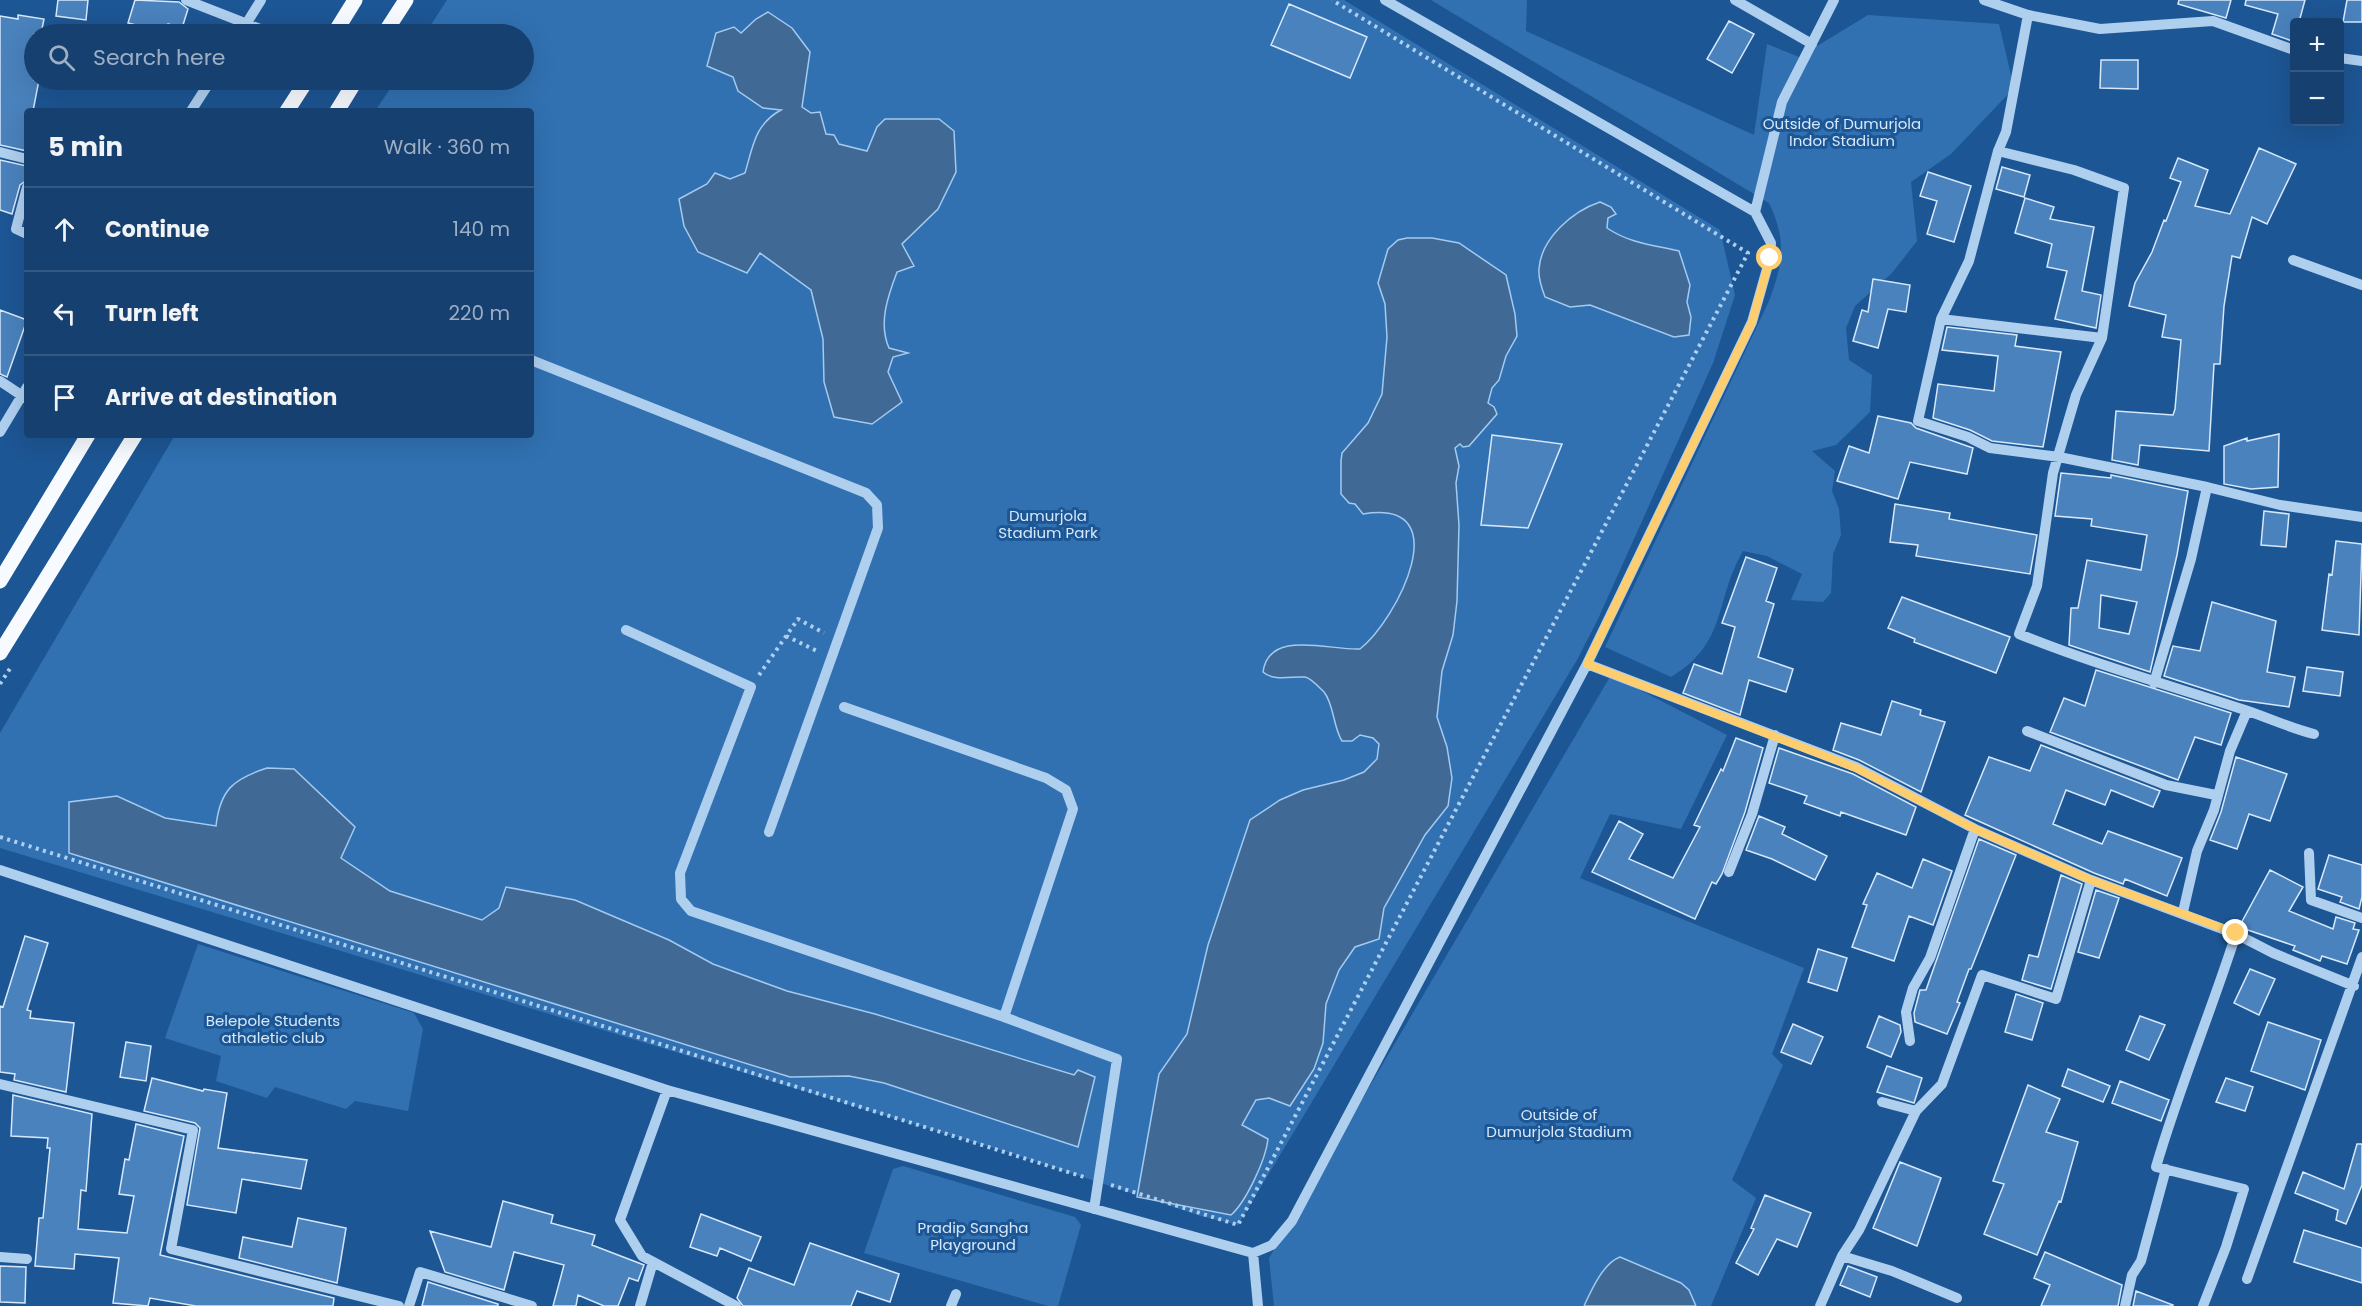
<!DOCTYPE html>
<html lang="en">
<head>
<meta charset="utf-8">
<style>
	:root { --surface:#16406f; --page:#234b77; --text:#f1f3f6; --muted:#9eafc3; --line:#355982 }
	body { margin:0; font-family:Poppins,sans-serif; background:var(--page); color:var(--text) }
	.controls { position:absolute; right:18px; top:18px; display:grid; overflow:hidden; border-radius:6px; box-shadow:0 6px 24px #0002 }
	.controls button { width:54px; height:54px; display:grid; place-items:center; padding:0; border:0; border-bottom:2px solid var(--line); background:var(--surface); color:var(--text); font:30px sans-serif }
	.stop { position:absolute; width:18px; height:18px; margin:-14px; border:4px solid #fece6e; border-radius:50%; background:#fff }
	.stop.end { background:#fece6e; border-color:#fff; box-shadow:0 2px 6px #0008 }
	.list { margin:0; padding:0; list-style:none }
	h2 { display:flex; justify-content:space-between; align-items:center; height:78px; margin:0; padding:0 24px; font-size:26px }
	h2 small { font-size:20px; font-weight:400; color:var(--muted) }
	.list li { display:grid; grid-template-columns:39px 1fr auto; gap:18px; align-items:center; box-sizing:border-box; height:84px; padding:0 24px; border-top:2px solid var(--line) }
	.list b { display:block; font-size:22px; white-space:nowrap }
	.list em { font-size:20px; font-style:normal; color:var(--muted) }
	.icon { flex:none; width:33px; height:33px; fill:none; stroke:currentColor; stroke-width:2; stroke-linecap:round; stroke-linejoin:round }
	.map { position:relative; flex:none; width:2362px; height:1306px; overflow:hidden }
	.search { position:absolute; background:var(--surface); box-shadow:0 6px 24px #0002; left:24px; top:24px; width:510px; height:66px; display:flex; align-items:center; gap:15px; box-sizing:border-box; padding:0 21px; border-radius:33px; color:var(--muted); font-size:22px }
	.panel { position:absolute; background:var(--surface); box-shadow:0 6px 24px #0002; left:24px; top:108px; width:510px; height:330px; border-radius:6px }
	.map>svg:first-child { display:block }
	.green { fill:#3171b2 }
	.water { fill:#406995; stroke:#a3caf0; stroke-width:1.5 }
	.building { fill:#4a82bd; stroke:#d6e8fa; stroke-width:1.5; fill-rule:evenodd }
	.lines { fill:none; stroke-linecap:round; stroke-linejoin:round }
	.path { stroke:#afcfef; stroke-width:4; stroke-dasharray:3 4.5; stroke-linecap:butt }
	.minor { stroke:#afcfef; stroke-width:10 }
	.major { stroke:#f7fbff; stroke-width:15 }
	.route { stroke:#fece6e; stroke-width:8 }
	.labels { text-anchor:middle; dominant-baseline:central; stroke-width:6; stroke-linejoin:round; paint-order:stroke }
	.park-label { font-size:15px; fill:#d6e8fa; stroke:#1d5694 }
</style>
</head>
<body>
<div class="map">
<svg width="2362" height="1306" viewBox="0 0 2362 1306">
	<rect width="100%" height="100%" fill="#1d5694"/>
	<path class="green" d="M447 0H1344L1720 230 1735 295 1713 363 1598 619 1577 660 1238 1225 1201 1216 1013 1154 0 848V733L175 435H531V111H375L396 80H524V34H425Z
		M1431 0H1527L1526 31 1754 135 1767 44 1799 57 1868 15 1999 24 2014 88 1951 154 1911 182 1917 241 1892 273 1855 306 1846 328 1849 360 1872 375 1870 412 1836 445 1812 451 1835 471 1832 491 1839 509 1841 535 1833 554 1831 593 1823 602 1791 600 1802 574 1767 556 1743 551C1714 601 1728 643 1671 677L1605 647 1769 301C1783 263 1787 241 1769 203Z
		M1611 675 1727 735 1681 829 1610 814 1580 878 1804 968 1772 1054 1783 1065 1732 1180 1756 1198 1711 1306H1274L1269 1258Z
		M198 944 414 1013 423 1029 408 1111 355 1101 346 1109 275 1087 267 1098 216 1081 221 1056 165 1038Z
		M903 1166 1075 1217 1081 1225 1058 1306H1048L864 1253 893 1169Z"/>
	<path class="water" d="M768 12 792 28 810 52 802 107 811 113 820 112 826 134 834 135 839 144 867 151 877 127 885 119H939L954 131 956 172 938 209 902 244 914 266 897 272C888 296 878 323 889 348L908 353 893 357 888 372 902 402 872 424 834 417 824 382 823 339 811 290 760 253 747 273 698 252 684 226 679 199 707 184 715 173 730 179 745 173C753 146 755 124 781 110L763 108 738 91 733 77 707 66 716 33 734 27 741 33 756 19Z
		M1600 202 1611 207 1616 214 1608 218 1607 228C1629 243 1653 245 1679 251L1690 285 1687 302 1691 317 1689 335 1674 337 1590 305 1570 307 1545 297C1542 289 1538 279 1539 269 1541 238 1573 211 1600 202Z
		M1407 238H1432L1459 243 1506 275 1515 314 1517 336 1506 356 1499 380 1492 388 1488 403 1494 407 1497 414 1469 446 1463 447 1460 444 1455 448 1459 466 1456 483 1459 525 1457 601 1453 635 1442 671 1437 717 1447 747 1452 778 1448 806 1425 835 1384 908 1379 939 1355 947 1339 970 1326 1004 1323 1043 1314 1069 1290 1106 1269 1098 1256 1100 1242 1125 1268 1139C1266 1159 1246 1202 1231 1215L1137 1197 1159 1074 1187 1034 1208 945 1250 820 1280 800 1303 790 1344 780 1364 772 1377 759 1379 744 1373 738 1360 735 1352 741H1342C1333 727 1334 704 1324 692 1320 688 1311 678 1305 677 1292 676 1274 682 1263 672 1269 628 1331 651 1360 649 1397 620 1459 498 1363 514L1355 504 1349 503 1341 494V461L1342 453 1368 423 1382 394 1387 337 1385 304 1378 283 1388 249 1398 240Z
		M267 768 294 769 355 827 341 858 390 891 482 920 499 908 506 887 575 900 669 940 713 964 787 991 875 1014 1074 1075 1078 1070 1095 1077 1078 1147 884 1083 849 1076 790 1077 69 853V802L117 796 165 818 216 826C220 790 233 779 267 768Z
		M1620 1257 1681 1283 1689 1290 1696 1306H1584C1591 1291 1603 1263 1620 1257Z"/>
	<path class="building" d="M58 0H88L86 20 56 16Z
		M135 0 179 2 188 9 182 28 168 24 165 34H155L143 31 144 27 128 23Z
		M2179 0H2231L2226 18 2178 4Z
		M2246 0H2305L2299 22H2295V42L2272 34 2278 14 2245 5Z
		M2347 0H2362V22H2343Z
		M1289 4 1367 37 1350 78 1271 45Z
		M18 15 44 19 41 34H34V80H39L33 111H27V151L0 145V16L18 19Z
		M1729 21 1754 34 1732 73 1707 59Z
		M2101 60H2138V89L2100 88Z
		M2259 148 2296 164 2267 224 2252 217 2240 258 2232 256 2224 306 2220 364H2214L2209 451 2140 445 2138 465 2112 460 2116 411 2173 415 2175 409 2181 340 2162 337 2166 315 2129 306 2135 283 2152 252 2164 220 2166 221 2181 182 2170 178 2178 158 2208 170 2195 206 2230 214Z
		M0 160 27 166V180L20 185 12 214 0 210Z
		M2002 167 2030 175 2024 197 1996 189Z
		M1928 172 1971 186 1954 242 1927 234 1937 201 1920 196Z
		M2025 198 2054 207 2050 219 2094 227 2082 291 2101 295 2096 328 2055 319 2067 271 2047 267 2052 244 2015 233Z
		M1873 279 1910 285 1906 312 1888 309 1878 348 1853 341 1862 310 1868 312Z
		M0 310 27 320 7 377 0 374Z
		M1947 327 2017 335 2015 346 2061 352 2043 447 1992 441 1970 430 1933 418 1938 384 1994 391 1998 356 1942 350Z
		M1878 416 1911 423 1916 428 1973 448 1967 474 1910 462 1898 499 1837 481 1849 446 1869 453Z
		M2279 434 2278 487 2251 489 2224 484V446L2247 438V441Z
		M1492 435 1562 444 1528 528 1481 525Z
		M2061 473 2111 478V475L2188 491 2177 555 2150 672 2069 645 2071 608H2078L2087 560 2141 570 2147 535 2091 526 2092 519 2055 516ZM2101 595 2137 602 2129 634 2099 628Z
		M1895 504 1950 513 1949 519 2037 535 2030 574 1916 556 1918 545 1890 542Z
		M2264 511 2289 514 2286 547 2261 545Z
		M2336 541 2362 544 2359 635 2322 630 2329 574 2332 575Z
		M1746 557 1777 568 1766 601 1774 604 1758 657 1793 669 1786 692 1749 680 1740 715 1683 693 1694 664 1722 674 1735 627 1722 623Z
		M1902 597 2010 637 1996 673 1914 642 1915 639 1888 628Z
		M2212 602 2276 621 2267 672 2295 677 2289 707 2239 700 2164 676 2173 646 2200 651Z
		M2307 667 2343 672 2340 696 2303 691Z
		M2096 670 2231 713 2221 745 2195 737 2178 780 2050 732 2064 698 2085 706Z
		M1892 701 1921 710 1920 715 1945 722 1921 792 1859 760 1833 750 1841 723 1881 735Z
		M1736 738 1763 748 1745 812 1722 874 1716 884 1712 882 1695 919 1592 872 1619 821 1643 834 1629 859 1673 878 1700 827 1694 825 1721 769 1723 771Z
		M2041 745 2160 791 2153 807 2111 790 2105 805 2066 790 2053 824 2102 844 2108 831 2182 858 2167 896 2125 879 2123 884 2094 873 1965 815 1989 757 2030 771Z
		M1779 748 1853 774 1916 807 1906 835 1841 812 1840 816 1804 803 1807 796 1769 783Z
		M2236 757 2287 774 2270 821 2249 814 2237 849 2210 840 2221 812Z
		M1759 816 1785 827 1782 834 1827 856 1815 880 1772 859 1746 850Z
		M1979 839 2016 855 1971 969H1969L1957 1002 1960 1003 1947 1034 1915 1022 1914 1013 1920 990H1926Z
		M2329 855 2362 865V897L2359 909 2340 902 2342 897 2318 889Z
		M1923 859 1952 871 1933 925 1909 916 1894 961 1852 947 1867 905 1863 904 1877 873 1912 888Z
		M2270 870 2303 887 2289 911 2333 929 2336 917 2355 923 2353 929 2359 930 2347 964 2322 956 2320 961 2293 950 2295 946 2239 927Z
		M2061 875 2082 884 2051 989 2022 980 2029 955 2038 957Z
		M2096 890 2119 898 2099 958 2078 952Z
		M25 936 48 943 27 1010 31 1011 30 1018 74 1023 66 1092 14 1080 15 1074 0 1072V1006L3 1007Z
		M1818 949 1847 958 1837 991 1808 982Z
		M2250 969 2275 979 2259 1015 2234 1003Z
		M2016 994 2043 1003 2032 1040 2005 1032Z
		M1879 1016 1900 1025 1901 1032 1891 1057 1867 1047Z
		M2140 1016 2165 1025 2149 1060 2126 1050Z
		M2268 1022 2321 1040 2305 1090 2251 1071Z
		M1793 1024 1823 1037 1811 1064 1781 1052Z
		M126 1042 151 1046 146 1081 120 1077Z
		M1887 1066 1922 1078 1914 1103 1877 1092Z
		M2068 1069 2110 1086 2103 1102 2062 1086Z
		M152 1078 203 1091 204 1089 227 1093 218 1148 307 1160 301 1189 242 1179 236 1213 187 1205 200 1128 195 1123 144 1111Z
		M2226 1078 2253 1087 2245 1111 2216 1102Z
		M2120 1081 2169 1100 2161 1121 2112 1103Z
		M2028 1085 2060 1099 2046 1132 2078 1142 2061 1202 2059 1201 2037 1255 1984 1234 2004 1184 1993 1181Z
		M13 1095 92 1114 86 1191 81 1190 78 1229 127 1233 134 1196 119 1194 125 1159 129 1160 136 1124 184 1136 160 1255 334 1298 333 1306H196L150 1298 148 1306 113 1303 119 1258 75 1254 74 1269 35 1266 39 1218H43L50 1148H47L48 1138 11 1136Z
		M2357 1144H2362V1185L2346 1224 2336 1220 2338 1210 2295 1193 2303 1172 2344 1189Z
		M1900 1162 1941 1178 1917 1246 1873 1228Z
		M1765 1195 1811 1213 1797 1247 1777 1239 1758 1275 1736 1263 1754 1229 1751 1228Z
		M503 1201 553 1215 551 1223 595 1235 592 1245 644 1265 638 1281 629 1278 618 1306H604L578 1295 576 1306H553L564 1265 514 1252 504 1290 445 1272 430 1231 491 1247Z
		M701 1214 761 1237 751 1261 720 1248 717 1256 690 1247Z
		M298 1218 346 1228 337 1283 239 1258 243 1237 292 1247Z
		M2304 1230 2362 1248V1283L2294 1262Z
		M810 1243 899 1274 890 1302 857 1291 851 1306H743L737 1298 749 1268 794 1285Z
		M2045 1252 2122 1285 2118 1306H2041L2050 1285 2034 1278Z
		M0 1266 26 1267 25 1303 0 1302Z
		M1848 1266 1877 1277 1870 1297 1840 1285Z
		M428 1282 498 1304V1306H422Z
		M2136 1291 2173 1305 2172 1306H2133Z"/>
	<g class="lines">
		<path class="path" d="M786 636 817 651
			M759 675 798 619 824 633
			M0 684 11 667
			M0 837 1084 1177
			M1111 1185 1238 1225 1748 253 1332 0"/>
		<path class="minor" d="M186 0 273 34
			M1735 0 1812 44
			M1984 0 2028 15 2100 29 2213 21 2294 50
			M2028 15 2006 132 1998 151 1969 261 1941 319 1918 421 1968 437 1990 448 2059 457 2207 487 2191 559 2154 683
			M240 34 261 0
			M2340 58 2362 61
			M191 111 211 80
			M1998 151 2074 170 2124 188 2102 338 2076 395 2053 473 2037 586 2019 634C2093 664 2169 685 2245 710 2269 718 2290 728 2314 734
			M0 152 27 159
			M27 187 16 229 27 234
			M1755 212 1782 102 1834 0
			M2293 260 2362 285
			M1941 319 2102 338
			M531 360 866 493 877 505 878 528 769 832
			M0 381 27 399
			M0 432 27 387
			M2207 487 2280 505 2362 517
			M626 630 751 687 680 873 681 899 691 911 1004 1017
			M1587 664 1856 767 1975 829 2091 880 2236 934 2273 953 2354 986
			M844 707 1046 778 1066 790 1073 809 1004 1017 1117 1059 1094 1209
			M2027 731 2166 785 2216 795
			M2309 853 2311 900 2362 918
			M0 870 667 1090 1253 1253 1272 1245 1292 1221 1587 664 1752 322 1770 258 1771 243 1755 212 1385 0
			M1729 872 1752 814 1775 735
			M2183 912 2197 851 2214 810 2230 751 2247 711
			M1910 1041 1906 1012 1913 988 1930 958 1975 829
			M0 1084 193 1130 171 1249 399 1306
			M667 1090 620 1220 642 1256 736 1306
			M1882 1102 1916 1111
			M1253 1253 1258 1306
			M1842 1256 1892 1271 1957 1298
			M0 1257 27 1259
			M2247 1279 2362 957
			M409 1306 420 1272 532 1306
			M640 1306 653 1262
			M951 1306 956 1294
			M1820 1306 1842 1256 1859 1230 1916 1111 1942 1084 1982 975 2056 999 2091 880
			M2125 1306 2132 1275 2141 1261 2166 1169
			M2203 1306 2226 1247 2244 1189 2156 1167C2179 1088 2211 1012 2236 934"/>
		<path class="major" d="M334 34 355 0
			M384 34 406 0
			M287 111 307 80
			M337 111 356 80
			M0 581 88 435
			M0 653 135 435"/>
	</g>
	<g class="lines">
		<path class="route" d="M1770 258 1752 322 1587 664 1856 768 1975 829 2091 880 2236 933"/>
	</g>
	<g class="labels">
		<g class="park-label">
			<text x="1842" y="123">Outside of Dumurjola<tspan x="1842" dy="17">Indor Stadium</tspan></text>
			<text x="1048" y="515">Dumurjola<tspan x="1048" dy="17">Stadium Park</tspan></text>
			<text x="273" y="1020">Belepole Students<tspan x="273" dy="17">athaletic club</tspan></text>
			<text x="1559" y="1114">Outside of<tspan x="1559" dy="17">Dumurjola Stadium</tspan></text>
			<text x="973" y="1227">Pradip Sangha<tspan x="973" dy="17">Playground</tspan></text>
		</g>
	</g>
</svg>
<div class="controls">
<button>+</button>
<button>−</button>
</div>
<div class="stop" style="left:1770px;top:258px"></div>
<div class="stop end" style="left:2236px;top:933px"></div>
<div class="search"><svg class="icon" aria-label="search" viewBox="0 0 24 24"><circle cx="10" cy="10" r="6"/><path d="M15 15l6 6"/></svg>Search here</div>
<section class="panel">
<h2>5 min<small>Walk · 360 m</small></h2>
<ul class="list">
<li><svg class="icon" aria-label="ahead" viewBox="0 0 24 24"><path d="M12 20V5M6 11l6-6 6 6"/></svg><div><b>Continue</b></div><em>140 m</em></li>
<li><svg class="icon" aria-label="left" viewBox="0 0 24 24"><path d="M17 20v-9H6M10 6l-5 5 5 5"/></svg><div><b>Turn left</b></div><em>220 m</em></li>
<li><svg class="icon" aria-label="arrive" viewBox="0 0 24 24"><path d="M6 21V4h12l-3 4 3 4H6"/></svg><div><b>Arrive at destination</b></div></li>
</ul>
</section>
</div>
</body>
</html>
